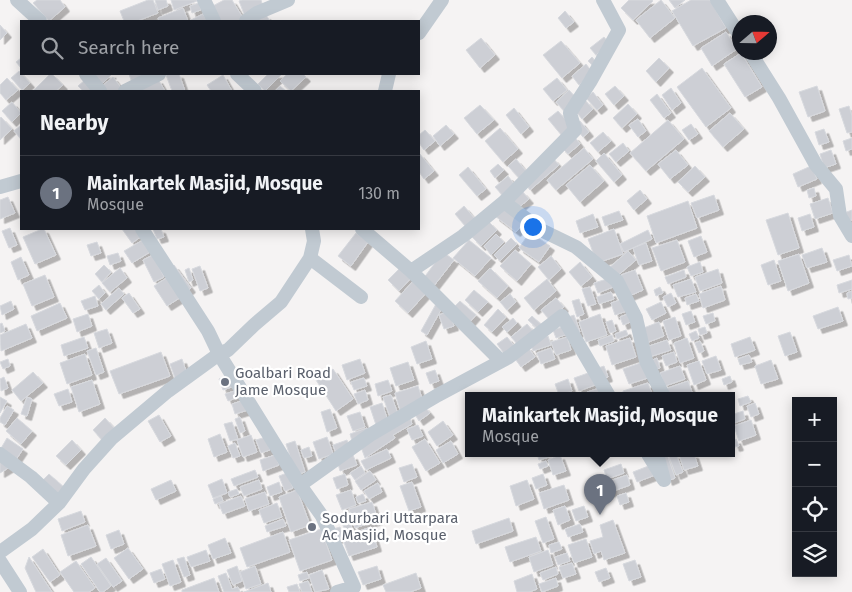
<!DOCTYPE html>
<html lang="en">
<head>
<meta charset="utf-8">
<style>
	:root { --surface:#171b24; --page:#242831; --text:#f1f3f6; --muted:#9ea1a6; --line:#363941; --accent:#1a73e8 }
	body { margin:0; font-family:"Fira Sans",sans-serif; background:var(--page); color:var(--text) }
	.controls { position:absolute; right:15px; bottom:15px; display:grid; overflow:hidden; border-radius:0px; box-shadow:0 2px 12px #0003 }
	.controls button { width:45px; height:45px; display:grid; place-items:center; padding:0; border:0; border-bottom:1px solid var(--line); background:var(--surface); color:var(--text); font:25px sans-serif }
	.compass { position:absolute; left:732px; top:15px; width:45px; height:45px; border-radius:50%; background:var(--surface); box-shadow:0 2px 12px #0003; rotate:70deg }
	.you { position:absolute; left:532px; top:226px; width:18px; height:18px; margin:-12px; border:4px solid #fff; border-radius:50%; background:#1a73e8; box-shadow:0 0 0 8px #1a73e833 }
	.badge { display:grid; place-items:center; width:32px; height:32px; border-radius:50%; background:var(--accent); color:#fff; font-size:16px; font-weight:700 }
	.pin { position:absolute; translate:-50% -41px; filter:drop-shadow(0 1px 2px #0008) }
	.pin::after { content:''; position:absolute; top:26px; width:18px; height:15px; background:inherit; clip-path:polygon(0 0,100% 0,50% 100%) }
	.popup { position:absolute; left:465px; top:392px; width:270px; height:65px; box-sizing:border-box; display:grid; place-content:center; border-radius:0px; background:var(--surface); filter:drop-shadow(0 1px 4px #0005); font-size:16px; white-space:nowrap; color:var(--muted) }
	.popup b { font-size:19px; color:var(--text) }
	.popup::after { content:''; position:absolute; left:50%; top:100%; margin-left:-10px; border:10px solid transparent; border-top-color:var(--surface) }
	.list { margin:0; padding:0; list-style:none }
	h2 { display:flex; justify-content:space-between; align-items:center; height:65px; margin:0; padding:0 20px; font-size:21px }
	h2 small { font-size:16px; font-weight:400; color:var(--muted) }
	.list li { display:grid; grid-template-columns:32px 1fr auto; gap:15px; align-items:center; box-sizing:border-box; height:75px; padding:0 20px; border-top:1px solid var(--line) }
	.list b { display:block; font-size:19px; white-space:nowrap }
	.list p { margin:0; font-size:16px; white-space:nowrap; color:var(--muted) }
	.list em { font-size:16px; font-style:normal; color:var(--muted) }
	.icon { flex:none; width:28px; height:28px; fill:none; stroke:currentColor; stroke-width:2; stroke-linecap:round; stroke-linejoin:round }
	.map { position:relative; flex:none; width:852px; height:592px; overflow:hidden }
	.search { position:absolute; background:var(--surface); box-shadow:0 2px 12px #0003; left:20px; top:20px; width:400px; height:55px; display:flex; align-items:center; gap:12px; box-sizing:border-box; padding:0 18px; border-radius:0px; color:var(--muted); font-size:19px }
	.panel { position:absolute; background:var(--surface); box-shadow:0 2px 12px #0003; left:20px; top:90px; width:400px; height:140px; border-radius:0px }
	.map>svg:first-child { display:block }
	.building { fill:#cdcfd5; stroke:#d7d9de; filter:url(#shadow) }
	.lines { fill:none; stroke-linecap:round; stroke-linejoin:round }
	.street { stroke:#c1cad2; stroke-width:14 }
	.worship-dot { fill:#6b7280; stroke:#fff; stroke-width:2 }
	.labels { text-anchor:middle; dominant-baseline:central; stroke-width:4.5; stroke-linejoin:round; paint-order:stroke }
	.worship-label { font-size:15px; fill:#5b616d; stroke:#fff; text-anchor:start }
</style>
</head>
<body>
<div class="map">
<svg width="852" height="592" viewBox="0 0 852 592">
	<defs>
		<filter id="shadow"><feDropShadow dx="4.5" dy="4.5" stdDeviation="0" flood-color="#0004"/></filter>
	</defs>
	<rect width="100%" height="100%" fill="#f5f3f3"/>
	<path class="building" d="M37 0H60L65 7 49 21 33 3Z
		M148 0H153L158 13 137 21H124L120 11Z
		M155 0H166L168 6 158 10Z
		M171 0H197V1L174 10Z
		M224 0H232L243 18 238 21H217L209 8Z
		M242 0H261L263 6 244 14 239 1Z
		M629 0H652L653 1 633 20 621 8Z
		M661 0 675 18 650 38 636 20Z
		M669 0H685L675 8Z
		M691 0H710L726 28 693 46 672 11Z
		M199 3 201 10 192 13 190 6Z
		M183 8 188 21H159L158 18Z
		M565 11 574 22 566 28 558 18Z
		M203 14 207 21H189Z
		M266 15 270 21H256Z
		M0 25 7 33 0 40Z
		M726 32 737 49 712 66 701 48Z
		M604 37 609 43 596 55 590 48Z
		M481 38 495 55 480 68 466 50Z
		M561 41 580 63 562 78 543 55Z
		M741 53 762 87 745 97 724 64Z
		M592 57 597 63 593 66 588 61Z
		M21 58V68L16 62Z
		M659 58 669 68 656 82 646 71Z
		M586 64 593 73 579 85 572 76Z
		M702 68 731 108 706 127 677 87Z
		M19 71 30 83 22 90 11 78Z
		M50 74H52L63 85 56 91H33Z
		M95 74H112L100 86 92 77Z
		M129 74H152L132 83Z
		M169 74H179L185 91H172L166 75Z
		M268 74H282L265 91 258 84Z
		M287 74H303L306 77 291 91 280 81Z
		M223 75 232 91H211L207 85Z
		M113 77 122 89 119 91H105L102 86Z
		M7 78 18 90 6 100 0 93V85Z
		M557 78 567 90 553 101 543 89Z
		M86 79 97 91H83L78 86Z
		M158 79 165 91H138Z
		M280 86 286 91H275Z
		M615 86 624 96 614 105 605 94Z
		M817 86 825 111 808 117 799 92Z
		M671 88 681 103 672 110 662 95Z
		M569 90 578 100 564 111 556 102Z
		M593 92 603 105 597 110 586 98Z
		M657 94 671 113 664 118 650 100Z
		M585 100 593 109 582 119 574 109Z
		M12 102 21 113 12 122 2 111Z
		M628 104 637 114 622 128 613 118Z
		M480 105 494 120 477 134 464 118Z
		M849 106 852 116V132L847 133 839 109Z
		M514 108 529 127 521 134 506 115Z
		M558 111 573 128 563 137 548 119Z
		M730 113 744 129 723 147 709 131Z
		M1 117 12 129 0 140V118Z
		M638 119 646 131 638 137 629 125Z
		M668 120 684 139 646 171 630 153Z
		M580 121 589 132 583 137 574 126Z
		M691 124 698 134 689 140 682 130Z
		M21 125V139L14 131Z
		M446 125 454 134 440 146 433 136Z
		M500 128 518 149 503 162 485 141Z
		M824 129 829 142 819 145 815 132Z
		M425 130 435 141 424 150 419 143V135Z
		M603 132 611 141 598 152 590 143Z
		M574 136 580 144 568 154 561 147Z
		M852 138V149L846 151 843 141Z
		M623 143 629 151 616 162 609 154Z
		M584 148 593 159 556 190 547 180Z
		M676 150 688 165 670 179 658 164Z
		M831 150 836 164 824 168 820 154Z
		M419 153 434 171 424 179 419 172Z
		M604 153 622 175 614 182 596 161Z
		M553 158 559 165 530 190 524 182Z
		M516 159 526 171 519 178 508 166Z
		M498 164 504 170 495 178 490 171Z
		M590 165 604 181 580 202 566 185Z
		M695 166 705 177 688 192 678 182Z
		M811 166 817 179 798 187 793 174Z
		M468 167 486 189 477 196 459 175Z
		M508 176 515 185 503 196 495 187Z
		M814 188 816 196 809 198 807 190Z
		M640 190 647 199 634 210 627 201Z
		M522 191 529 199 518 208 512 200Z
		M714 195 719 210 697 218 691 203Z
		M8 197 15 213 0 219V200Z
		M828 198 833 213 815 219 810 204Z
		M688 201 697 228 656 243 647 216Z
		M505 204 525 221 516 232 495 216Z
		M464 206 475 219 466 227 455 214Z
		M852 210V220L847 221 844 213Z
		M619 211 623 220 605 226 602 217Z
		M788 213 799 248 778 255 766 220Z
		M593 214 598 227 580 233 576 221Z
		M810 214 814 227 802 231 798 218Z
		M488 221 497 230 481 246 472 237Z
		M10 228 17 245 9 248 2 231Z
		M42 229H44L56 255 35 264 23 237Z
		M122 229H137L142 236 132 243Z
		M153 229H161L164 237 157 239Z
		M614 229 623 254 597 263 588 239Z
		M648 230 652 239 624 252 620 244Z
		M530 232 550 246 539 262 519 248Z
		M356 233 368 242 351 266 338 256Z
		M496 234 504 242 491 255 484 246Z
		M701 236 707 252 694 257 688 241Z
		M511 238 517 244 500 261 494 255Z
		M143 240 150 252 132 263 124 251Z
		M469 240 491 258 475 276 453 258Z
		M677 240 685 262 661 271 652 248Z
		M97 242 101 253 91 256 87 245Z
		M646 243 652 261 639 265 633 248Z
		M822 248 827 262 807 268 802 255Z
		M515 250 531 264 517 281 500 266Z
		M628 251 636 260 616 277 609 268Z
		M443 252 454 260 433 287 423 279Z
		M118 253 121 261 110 265 107 256Z
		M799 254 809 283 788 291 778 261Z
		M153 255 164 277 154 282 143 260Z
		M849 255 852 266 837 271 833 260Z
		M551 256 561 269 549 280 538 267Z
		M21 257 29 275 18 280 11 262Z
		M774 260 781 281 768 285 761 265Z
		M580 262 592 277 581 286 569 272Z
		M700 262 703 272 691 276 687 267Z
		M104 265 111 272 102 282 95 274Z
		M174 265 191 288 186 292 168 270Z
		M200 266 208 288 200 291 192 269Z
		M401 267 412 277 399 291 388 280Z
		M120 268 127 278 110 292 102 283Z
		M189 268 193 280 189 282 185 270Z
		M490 268 508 286 497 298 478 281Z
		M718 269 722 283 700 291 695 277Z
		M635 270 643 290 629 296 621 275Z
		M684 270 686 277 668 284 665 277Z
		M45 275 54 297 32 306 23 284Z
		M168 277 181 297 167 306 154 286Z
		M610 278 613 287 598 293 594 283Z
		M547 279 556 291 534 310 524 298Z
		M691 279 696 292 678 297 673 285Z
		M414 280 427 292 408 313 395 301Z
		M852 280V289L839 293 837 285Z
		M99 285 105 293 99 299 92 291Z
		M721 286 725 300 703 308 699 294Z
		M590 287 596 304 588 306 582 289Z
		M660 287 663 293 656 296 654 290Z
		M119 288 124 294 106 310 101 304Z
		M474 290 488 302 478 312 465 300Z
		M852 291V298L848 299 847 293Z
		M611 292 614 299 599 304 597 297Z
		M129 293 140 309 133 313 122 298Z
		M671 293 676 303 668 307 663 297Z
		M510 294 516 302 507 310 500 302Z
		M696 294 699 301 687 305 685 298Z
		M95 296 98 306 85 310 81 301Z
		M556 298 564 307 549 319 541 310Z
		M579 299 584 314 577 317 572 301Z
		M623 299 627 311 615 315 611 303Z
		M11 301 14 309 2 315 0 306Z
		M460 301 476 315 469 323 453 308Z
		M661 302 666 313 652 320 646 309Z
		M60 303 67 318 37 331 31 316Z
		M436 304 442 308 427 335 421 331Z
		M838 307 843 321 818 329 813 316Z
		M498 309 506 317 492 332 484 325Z
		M449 311 454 326 444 329 439 315Z
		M691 311 695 322 686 325 682 314Z
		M630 313 633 321 623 325 620 317Z
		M713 313 715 321 706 324 703 316Z
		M88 314 92 326 77 332 73 319Z
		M600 314 607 335 586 342 579 322Z
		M574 315 580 332 574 334 568 317Z
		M532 316 543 326 539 330 528 320Z
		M675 317 681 336 669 340 663 321Z
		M513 318 517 323 507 332 502 327Z
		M612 320 616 331 610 333 606 322Z
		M659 322 664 336 646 343 641 329Z
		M2 323 5 331 0 333V324Z
		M26 324 32 338 1 351 0 335Z
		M527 324 534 332 518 345 511 337Z
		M565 326 568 334 556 338 553 330Z
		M705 327 707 333 700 335 698 329Z
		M107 329 112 343 99 348 94 333Z
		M626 330 628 335 617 339 615 334Z
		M696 331 699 338 692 341 689 334Z
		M790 332 797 352 785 356 778 336Z
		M612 335 614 341 600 346 598 340Z
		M548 336 551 345 533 351 530 342Z
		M84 337 88 348 64 356 61 345Z
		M507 337 516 348 506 356 497 344Z
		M567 337 571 350 556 355 551 342Z
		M750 337 755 350 735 357 731 344Z
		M630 338 636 357 612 365 606 346Z
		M687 338 694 358 680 363 674 343Z
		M667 340 671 350 649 357 646 347Z
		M426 341 432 359 417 364 411 347Z
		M700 341 704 351 699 353 695 343Z
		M527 346 535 357 521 367 513 356Z
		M96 348 104 372 96 375 87 351Z
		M551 348 555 359 541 364 537 353Z
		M161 352 170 376 119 394 110 371Z
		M674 352 677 362 666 366 662 356Z
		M85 354 92 375 67 384 60 363Z
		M749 355 752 362 740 365 738 359Z
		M716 356 721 370 707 374 702 361Z
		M657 358 660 368 653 370 650 361Z
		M8 359 10 366 3 369 0 362Z
		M182 359 187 374 175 378 170 364Z
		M360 359 365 373 347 380 342 365Z
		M771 360 778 379 761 384 755 366Z
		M699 361 706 380 694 385 687 365Z
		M408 362 414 380 396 386 390 368Z
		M643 362 648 378 629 384 623 369Z
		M604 366 608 377 602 379 598 368Z
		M680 366 685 379 665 386 660 373Z
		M333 369 353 399 336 411 316 380Z
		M435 370 439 381 430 384 426 373Z
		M33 372 43 383 21 401 12 390Z
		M591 372 595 385 579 391 574 378Z
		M230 375 234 386 223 390 219 379Z
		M730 376 732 382 724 385 722 379Z
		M4 377 8 388 1 391 0 379Z
		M364 378 367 386 354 390 351 382Z
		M568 379 572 391 559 395 555 384Z
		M92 380 100 404 79 412 71 387Z
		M388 380 392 391 378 396 375 384Z
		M688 381 692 392 680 396H667L665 389Z
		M648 383 653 396H624L623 391Z
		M418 386 423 402 400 410 395 393Z
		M600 388 602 396H588L587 392Z
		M68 389 72 402 59 406 54 394Z
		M238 390 241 396 228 401 225 394Z
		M365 390 368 400 358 404 354 394Z
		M391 395 398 414 390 417 383 397Z
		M748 396 751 402 740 406 738 399Z
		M0 397 7 401 0 413Z
		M27 397 32 399 27 416 21 414Z
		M244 400 248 410 235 414 232 404Z
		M382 403 388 421 376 425 370 407Z
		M755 403 759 414 751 417 747 406Z
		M7 406 14 410 5 425 0 422V418Z
		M424 406 430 413 419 421 414 413Z
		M330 409 337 428 327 432 321 412Z
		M743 411 745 419 731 424V415Z
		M360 412 365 427 353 431 347 416Z
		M159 415 171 436 160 442 148 421Z
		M409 415 412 424 393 435 395 438 365 458 361 447Z
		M240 417 245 431 240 433 235 419Z
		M17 418 32 431 21 444 6 431Z
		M105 418 115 429 102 440 93 430Z
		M751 420 756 435 739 441 734 426Z
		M443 421 453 435 437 446 428 432Z
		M232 422 238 439 230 441 224 424Z
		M418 425 423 436 412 440 407 429Z
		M367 428 369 434 352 441 350 434Z
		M220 434 227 452 214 457 208 439Z
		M251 435 257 452 243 457 237 440Z
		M266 437 270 450 261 453 256 440Z
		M327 437 333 454 319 459 313 442Z
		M7 438 23 449 15 461 0 450Z
		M425 439 440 463 426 471 412 447Z
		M736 439 739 446 735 447 733 441Z
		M72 440 81 450 66 465 56 456Z
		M347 440 350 448 336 453 333 445Z
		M295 441 305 472 296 475 286 444Z
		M451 441 458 454 443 463 436 450Z
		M235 443 240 456 233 458 228 446Z
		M309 447 312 456 304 458 301 450Z
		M387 449 391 458 366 470 361 461Z
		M537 454H548L549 457 539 460Z
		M658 454H667L675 478 668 481Z
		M668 454H676L683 472 676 475Z
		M679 454H694L698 466 684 470Z
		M275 455 279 465 263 471 260 460Z
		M353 455 357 465 340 471 337 460Z
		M560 455 566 471 553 475 548 460Z
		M0 457 10 467 0 473Z
		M546 461 548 466 540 469 538 464Z
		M412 464 417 477 404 482 399 468Z
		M621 464 624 473 607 479 604 470Z
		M651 465 655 475 637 482 633 472Z
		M361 466 365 473 355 480 350 473Z
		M255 470 258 477 234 486 231 479Z
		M370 471 376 480 361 490 355 481Z
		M287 473 293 488 285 491 279 476Z
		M49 474 66 489 60 497 42 481Z
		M345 474 348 485 337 489 333 478Z
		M543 474 547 485 536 489 532 478Z
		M627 475 630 485 608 493 604 483Z
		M222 479 227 493 213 498 208 485Z
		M171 480 176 491 156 500 151 489Z
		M259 480 262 489 244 496 240 487Z
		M527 480 534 499 516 506 510 486Z
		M279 482 282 492 270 496 267 487Z
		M412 482 421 507 409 511 400 486Z
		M378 483 382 492 369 499 364 491Z
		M564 485 569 500 544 509 539 493Z
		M237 489 239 494 230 497 228 492Z
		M297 490 310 525 291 532 279 497Z
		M351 490 356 505 342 510 336 495Z
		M265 492 269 504 249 511 245 499Z
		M626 493 629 502 620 505 617 496Z
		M363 494 366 501 358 503 356 497Z
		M221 496 223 501 215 504 213 499Z
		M241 496 245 506 223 514 219 504Z
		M372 502 378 520 355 528 349 509Z
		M277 503 282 517 264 523 259 510Z
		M565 506 570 520 558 525 553 510Z
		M584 506 588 517 576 521 572 510Z
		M81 511 85 522 62 531 58 519Z
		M348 517 352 528 345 531 341 520Z
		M546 517 554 539 543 543 535 521Z
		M509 518 513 531 476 544 472 531Z
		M283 519 286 526 267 532 265 526Z
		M613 520 625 553 604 560 601 551 594 554 590 541 603 537 600 525Z
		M580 524 583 532 568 537 565 529Z
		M88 525 96 546 68 556 61 535Z
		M340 527 343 537 336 539 333 529Z
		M371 527 377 547 349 556 342 537Z
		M321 529 332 560 300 571 289 540Z
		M119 530 124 544 111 549 106 535Z
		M283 532 290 552 247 567 240 548Z
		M536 537 541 551 510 562 505 547Z
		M225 538 231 553 213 559 208 545Z
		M586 539 592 557 574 563 568 545Z
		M559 542 562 549 551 553 549 545Z
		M128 548 143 569 129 579 114 558Z
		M43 549 60 575 50 582 32 557Z
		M206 550 210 561 191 567 187 557Z
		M548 550 553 565 534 572 529 557Z
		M567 553 570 561 558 565 555 557Z
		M29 557 52 592H36L25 568Z
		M91 557 111 586 103 592H100L81 564Z
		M184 557 190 575 184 577 177 559Z
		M106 558 122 581 113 587 97 564Z
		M173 560 181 582 170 586 162 564Z
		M635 560 641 577 629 581 623 564Z
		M76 561 95 588 89 592H74L60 572Z
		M572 563 576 574 563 578 559 567Z
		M237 566 242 581 233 585 227 570Z
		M255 566 261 584 246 589 240 572Z
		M377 566 381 579 363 585 358 572Z
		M556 567 558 574 543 580 540 573Z
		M606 568 610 578 599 582 595 572Z
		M161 569 165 579 154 583 150 573Z
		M322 570 329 589 315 592 309 575Z
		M307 572 309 578 300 581 298 575Z
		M226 573 232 589 238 587 240 592H224L218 576Z
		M416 573 421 588 410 592H386L383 585Z
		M532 574 537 589 529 592H517L514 581Z
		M214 578 219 592H182V590Z
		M556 578 558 586 542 592 539 584Z
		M308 581 312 592H302L299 584Z
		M268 583 271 592H244Z
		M297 584 300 592H289L287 587Z"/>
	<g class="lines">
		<path class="street" d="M17 0 40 21
			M204 0 214 21
			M603 0 619 30 590 82 570 113 575 130 504 202 541 230 576 247 617 281 636 318 646 361 663 395 660 396
			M717 0 740 36
			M246 21 257 13 288 0
			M419 33 442 0
			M750 52 779 98 816 165 836 189 840 216 852 236
			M86 74 100 91
			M237 74 255 91
			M125 91 159 74
			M385 91 389 74
			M0 187 21 181
			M142 229 208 331 219 354 228 350 254 325 281 302 310 258 314 241 312 229
			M362 229 411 271 501 361
			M310 258 361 297
			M411 271 463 236 504 202
			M0 454 31 477 59 503
			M648 454 664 480 657 454
			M300 485 370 435 438 395 509 357 562 316 609 396
			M0 552 32 529 59 503 84 469 111 439 168 391 219 354 300 485 322 516 354 587 337 592
			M0 561 20 592"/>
	</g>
	<g class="worship-dot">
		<circle cx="225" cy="382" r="5"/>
		<circle cx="312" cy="527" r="5"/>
	</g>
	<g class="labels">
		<g class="worship-label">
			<text x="235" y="373">Goalbari Road<tspan x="235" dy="17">Jame Mosque</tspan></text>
			<text x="322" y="518">Sodurbari Uttarpara<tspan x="322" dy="17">Ac Masjid, Mosque</tspan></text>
		</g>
	</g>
</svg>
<div class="controls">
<button>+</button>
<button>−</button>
<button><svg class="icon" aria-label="locate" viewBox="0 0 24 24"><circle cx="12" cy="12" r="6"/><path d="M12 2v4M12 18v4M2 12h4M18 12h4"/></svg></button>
<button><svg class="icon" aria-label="layers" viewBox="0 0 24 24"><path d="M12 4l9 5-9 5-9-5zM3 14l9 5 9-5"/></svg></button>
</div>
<svg class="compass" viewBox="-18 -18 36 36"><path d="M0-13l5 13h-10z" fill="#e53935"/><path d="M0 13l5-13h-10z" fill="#9ea1a6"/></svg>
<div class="you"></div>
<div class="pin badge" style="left:600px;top:515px;background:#6b7280">1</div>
<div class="popup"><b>Mainkartek Masjid, Mosque</b>Mosque</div>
<div class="search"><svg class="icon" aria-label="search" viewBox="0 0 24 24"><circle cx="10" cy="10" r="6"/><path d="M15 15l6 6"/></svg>Search here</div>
<section class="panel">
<h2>Nearby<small></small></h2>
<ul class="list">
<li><span class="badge" style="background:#6b7280">1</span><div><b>Mainkartek Masjid, Mosque</b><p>Mosque</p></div><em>130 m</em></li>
</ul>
</section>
</div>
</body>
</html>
